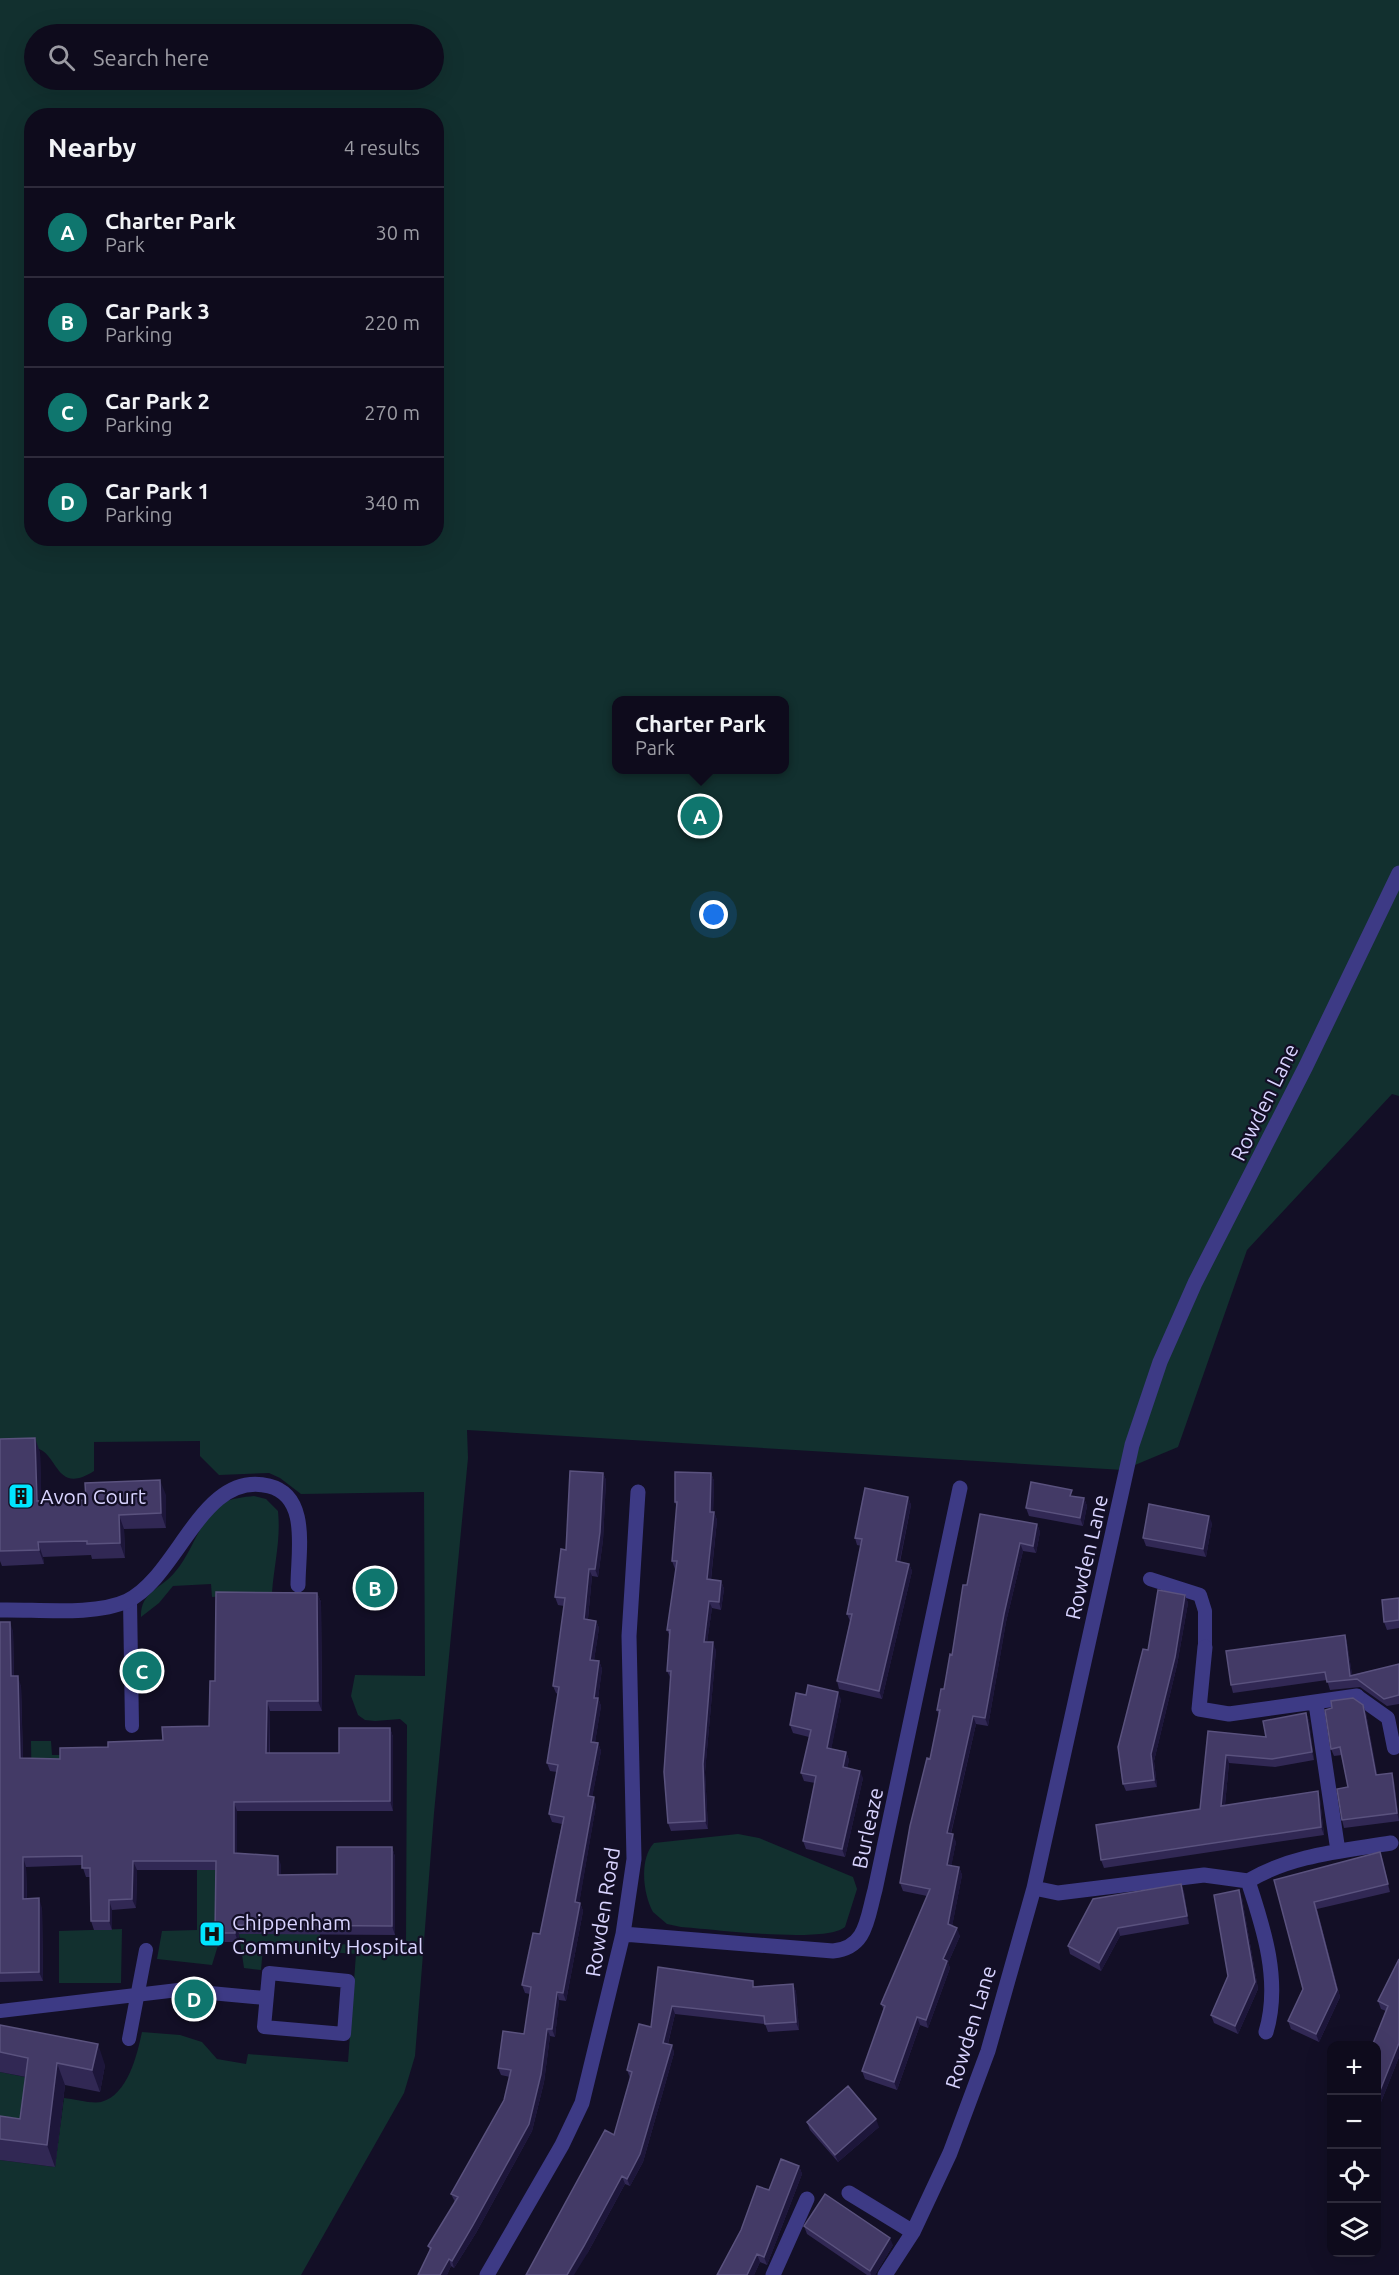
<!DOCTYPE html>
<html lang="en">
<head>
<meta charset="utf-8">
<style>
	:root { --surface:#0e0b1c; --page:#171425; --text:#f1f3f6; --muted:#9b9ba3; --line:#2e2b3b; --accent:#0f766e }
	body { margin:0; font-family:Ubuntu,sans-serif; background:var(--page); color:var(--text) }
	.controls { position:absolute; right:18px; bottom:18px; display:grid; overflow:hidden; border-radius:12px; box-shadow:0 6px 24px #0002 }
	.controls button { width:54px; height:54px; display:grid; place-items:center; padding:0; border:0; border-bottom:2px solid var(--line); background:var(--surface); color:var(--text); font:30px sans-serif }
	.you { position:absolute; left:714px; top:915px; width:21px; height:21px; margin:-15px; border:4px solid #fff; border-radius:50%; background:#1a73e8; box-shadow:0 0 0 9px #1a73e833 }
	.badge { display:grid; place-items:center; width:39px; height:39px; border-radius:50%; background:var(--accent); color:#fff; font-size:20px; font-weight:700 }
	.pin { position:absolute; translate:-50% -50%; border:3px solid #fff; box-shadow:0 2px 6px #0006 }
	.popup { position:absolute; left:612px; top:696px; width:177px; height:78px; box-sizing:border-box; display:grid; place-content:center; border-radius:12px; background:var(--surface); filter:drop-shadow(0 2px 4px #0005); font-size:20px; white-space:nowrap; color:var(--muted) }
	.popup b { font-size:22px; color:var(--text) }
	.popup::after { content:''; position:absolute; left:50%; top:100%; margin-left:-12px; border:12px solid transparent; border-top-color:var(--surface) }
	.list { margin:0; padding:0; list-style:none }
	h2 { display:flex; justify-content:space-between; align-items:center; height:78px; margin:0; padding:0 24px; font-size:26px }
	h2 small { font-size:20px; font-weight:400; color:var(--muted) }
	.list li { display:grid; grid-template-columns:39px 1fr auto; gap:18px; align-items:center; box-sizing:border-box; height:90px; padding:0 24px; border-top:2px solid var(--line) }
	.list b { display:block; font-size:22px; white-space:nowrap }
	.list p { margin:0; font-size:20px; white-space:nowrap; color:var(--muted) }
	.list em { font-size:20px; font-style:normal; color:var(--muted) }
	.icon { flex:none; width:33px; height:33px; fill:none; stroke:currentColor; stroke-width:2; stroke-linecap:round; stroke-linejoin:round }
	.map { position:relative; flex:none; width:1399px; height:2275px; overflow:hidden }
	.search { position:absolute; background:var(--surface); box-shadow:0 6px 24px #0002; left:24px; top:24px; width:420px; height:66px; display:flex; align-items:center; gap:15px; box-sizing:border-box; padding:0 21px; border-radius:33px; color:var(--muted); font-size:22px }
	.panel { position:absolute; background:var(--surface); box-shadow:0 6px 24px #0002; left:24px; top:108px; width:420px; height:438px; border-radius:24px }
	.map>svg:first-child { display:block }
	.green { fill:#12302f; fill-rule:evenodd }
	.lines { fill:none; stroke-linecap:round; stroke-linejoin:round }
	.service { stroke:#3d3a85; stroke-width:14 }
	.minor { stroke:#3d3a85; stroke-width:15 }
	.wall { fill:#312854 }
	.shaded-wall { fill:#1d163a }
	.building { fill:#433a66; stroke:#5a527e; stroke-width:1.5 }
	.labels { text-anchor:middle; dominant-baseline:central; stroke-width:4.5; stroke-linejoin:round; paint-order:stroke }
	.street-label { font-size:21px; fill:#d9d4ff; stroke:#130f26 }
	.poi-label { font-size:21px; fill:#d9d4ff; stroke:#130f26; text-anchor:start }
</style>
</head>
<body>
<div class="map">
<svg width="1399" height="2275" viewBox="0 0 1399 2275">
	<rect width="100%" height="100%" fill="#130f26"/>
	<path class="green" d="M0 0H1399V1096L1392 1094 1247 1250 1178 1447 1123 1470 467 1430 468 1458 434 1813 415 2056 404 2093 301 2275H0V2160L55 2167 64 2098C74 2099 92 2104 101 2102 128 2095 137 2055 142 2032L180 2035 202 2042 217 2059 246 2064 248 2054 348 2062 356 1954 263 1947 261 1970 244 1968 239 1934H320L321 1944 406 1945 407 1725 400 1719 375 1721 365 1720 358 1715 351 1696 355 1675 425 1676 424 1492 301 1494 280 1478 269 1473 219 1475 200 1456V1441L94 1442V1471C57 1495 58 1456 39 1449H0ZM34 34H434V80H34ZM32 116H436V538H32ZM616 700H784V770H616Z
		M254 1496 266 1499 278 1511C281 1540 274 1565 272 1593L212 1597 211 1584 173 1586 159 1603 141 1617C140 1592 161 1589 175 1572 193 1552 199 1519 222 1504 231 1498 244 1497 254 1496Z
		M31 1741H51L52 1755H63L32 1808Z
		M219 1824V1942L212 1965 157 1959 162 1931 197 1930V1825Z
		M738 1834 759 1838 853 1877 857 1889 845 1927C825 1944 711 1929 681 1927L667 1924 653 1912C643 1894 639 1859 654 1843Z
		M122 1929 121 1983H59V1931Z
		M0 2072 30 2078 23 2134 0 2130Z"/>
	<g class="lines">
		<path class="service" d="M1150 1579 1200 1595 1205 1611V1647
			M130 1600 132 1726
			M1357 1696 1388 1718 1394 1748
			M269 1973 348 1981 344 2034 264 2027Z
			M0 2011 178 1990 265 1998
			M129 2039 146 1950"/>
		<path class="minor" d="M0 1610C36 1609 95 1616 127 1601 179 1576 202 1469 269 1486 310 1496 298 1552 298 1585
			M1205 1647 1199 1709 1229 1714 1357 1696
			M1316 1704 1338 1851
			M1248 1881C1291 1855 1343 1851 1391 1843
			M1034 1888 1058 1893 1204 1875 1248 1881C1264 1929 1281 1982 1266 2032
			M623 1934 833 1951C867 1948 867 1918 875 1890L960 1488
			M849 2193 913 2232
			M487 2275 562 2145 582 2103 623 1934 634 1859 629 1636 638 1492
			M773 2275 807 2199
			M885 2275 913 2232 950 2153 988 2051 1034 1888 1132 1445 1160 1362 1195 1283 1306 1066 1399 873"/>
	</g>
	<path class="wall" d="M0 1439 40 1452 41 1501 86 1500 166 1495V1528L124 1529 125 1558 92 1559 91 1555 43 1557 44 1564 2 1566 0 1561Z
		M603 1473 606 1480 603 1540 598 1577 592 1576 588 1619 596 1621 599 1628 594 1660 599 1661 602 1669 598 1698 601 1706 595 1742 598 1743 601 1751 592 1797 596 1805 579 1903H580L583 1911 566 2001 559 2000 555 2037 550 2036 544 2082 532 2131 476 2233 454 2268 451 2266 447 2275H418L430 2251 428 2246 455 2202 451 2194 504 2100 510 2077 501 2075 498 2068 524 2034 530 1994 525 1993 522 1985 540 1934 562 1824 552 1822 549 1814 557 1772 550 1771 547 1763 558 1694 556 1693 553 1686 564 1606 558 1605 555 1597 566 1550Z
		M711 1473 714 1481 713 1512H714L717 1520 711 1580 721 1581 724 1589 721 1610 712 1608 707 1642 716 1650 705 1772 708 1829 671 1831 668 1823 671 1679 667 1671 670 1637 667 1630 676 1569H675L672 1561 677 1508 675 1502Z
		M908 1497 911 1505 900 1562 909 1564 912 1571 882 1699 839 1689 837 1681 850 1621 847 1614 861 1546 857 1545 855 1538Z
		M1084 1498 1087 1506 1083 1526 1029 1516 1026 1508Z
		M1212 1523 1206 1557 1146 1546 1143 1538Z
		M1037 1524 1040 1532 1036 1553 1023 1551 1006 1622 988 1726 976 1724 951 1834 956 1842 951 1866 959 1867 962 1875 952 1926 960 1936 948 1963 950 1968 928 2028 920 2025 897 2090 865 2079 862 2071 884 2010 881 2004 927 1896 903 1891 900 1883 930 1759 939 1716 937 1710 944 1689 967 1585Z
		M317 1593 321 1602 322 1711H270V1753H339L390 1728 393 1737V1811H237V1854L281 1865V1875L337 1874 392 1847 395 1857V1935L239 1934 238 1942H219L215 1933 216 1870H137L136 1908 112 1910V1930H94L91 1921 90 1877H86L82 1865 26 1867 27 1899 42 1908 43 1981 0 1982V1622L13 1631 14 1676 21 1686 23 1758 60 1759 108 1747 163 1740 209 1726 215 1681Z
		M1185 1595 1188 1603 1177 1665 1154 1761 1157 1787 1126 1791 1123 1784 1148 1650Z
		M1399 1598V1628L1387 1630 1384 1622Z
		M1345 1635 1347 1643 1352 1675 1399 1664V1704L1387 1706 1360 1687 1330 1690 1327 1680 1233 1693 1231 1685Z
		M841 1699 831 1749 846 1752 849 1760 847 1768 863 1778 845 1857 806 1849 803 1841 815 1783 804 1781 801 1773 809 1737 793 1733 790 1725Z
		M1306 1713 1309 1721 1314 1760 1275 1767 1229 1763 1225 1805 1320 1799 1324 1835 1104 1868 1101 1860 1200 1809 1208 1731 1266 1737Z
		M1366 1713 1377 1775 1394 1781 1399 1821 1344 1828 1342 1820 1348 1787 1342 1755 1334 1756 1331 1749Z
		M1380 1852 1390 1892 1317 1909 1340 1997 1319 2042 1291 2029 1288 2021 1303 1989 1274 1880Z
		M1181 1884 1184 1892 1189 1924 1120 1936 1101 1971 1070 1954 1068 1946Z
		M1242 1898 1258 1989 1238 2034 1214 2023 1211 2015 1228 1976Z
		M1399 1959V2057L1379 2107 1377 2105V2046L1386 2011 1381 2009 1378 2001Z
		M658 1967 755 1986 793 1984 796 1992 799 2030 768 2032 765 2024 675 2014 668 2044 672 2045 674 2053 643 2162 630 2186 625 2184 587 2254 614 2135 630 2078 627 2070 651 2027Z
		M0 2025 105 2065 100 2092 65 2085 55 2167 0 2160V2116L20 2119 26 2077 0 2072Z
		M807 2122 879 2127 838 2162 810 2130Z
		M799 2166 802 2174 767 2265 760 2262 754 2275H717L769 2190Z
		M804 2226 893 2245 875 2275H867L807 2234Z"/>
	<path class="shaded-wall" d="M35 1438 40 1452 42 1516 37 1501Z
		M603 1473 606 1480 603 1540 598 1577 595 1569Z
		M711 1473 714 1481 713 1519 710 1512Z
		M160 1480 166 1495V1528L161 1513Z
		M908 1497 911 1505 898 1569 896 1561Z
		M1084 1498 1087 1506 1083 1526 1080 1518Z
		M714 1512 717 1520 710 1587 707 1579Z
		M119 1515 124 1529 125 1558 120 1543Z
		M1209 1516 1212 1523 1206 1557 1203 1549Z
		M1037 1524 1040 1532 1036 1553 1033 1546Z
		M38 1542 43 1557 44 1564 39 1550Z
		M1020 1543 1023 1551 1006 1622 988 1726 985 1718 1004 1614Z
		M909 1564 912 1571 882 1699 879 1691Z
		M589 1569 592 1576 587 1627 584 1619Z
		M721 1581 724 1589 721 1610 719 1602Z
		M317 1593 321 1602 322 1711 318 1701Z
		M1185 1595 1188 1603 1177 1665 1154 1761 1157 1787 1154 1780 1151 1754Z
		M709 1601 712 1608 706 1649 704 1642Z
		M596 1621 599 1628 593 1667 590 1660Z
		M10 1622 13 1631 14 1686 11 1676Z
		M1345 1635 1347 1643 1353 1680 1350 1676Z
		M713 1642 716 1650 705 1772 708 1829 705 1821 703 1764Z
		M599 1661 602 1669 597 1705 594 1698Z
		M18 1676 21 1686 23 1767 20 1758Z
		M838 1692 841 1699 830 1756 827 1748Z
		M598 1698 601 1706 594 1749 591 1742Z
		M267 1701 270 1711 269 1762 266 1753Z
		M1363 1705 1366 1713 1379 1783 1376 1775Z
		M1306 1713 1309 1721 1314 1760 1312 1752Z
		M973 1716 976 1724 949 1841 947 1833Z
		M390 1728 393 1737V1811L390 1801Z
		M598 1743 601 1751 591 1804 588 1796Z
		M846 1752 849 1760 846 1775 843 1767Z
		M1226 1755 1229 1763 1224 1814 1221 1806Z
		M860 1771 863 1778 845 1857 842 1849Z
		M1392 1773 1394 1781 1399 1819 1397 1813Z
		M1318 1791 1320 1799 1324 1835 1321 1827Z
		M594 1797 596 1805 578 1910 575 1902Z
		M234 1802 237 1811V1863L234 1853Z
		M953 1834 956 1842 950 1873 947 1865Z
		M392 1847 395 1857V1935L392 1926Z
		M1380 1852 1383 1860 1390 1892Z
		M278 1856 281 1865V1884L278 1875Z
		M23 1857 26 1867 27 1908 23 1899Z
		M133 1861 137 1870 136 1908 132 1899Z
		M959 1867 962 1875 951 1932 948 1924Z
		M1181 1884 1184 1892 1189 1924 1187 1916Z
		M1239 1890 1242 1898 1258 1989 1238 2034 1235 2026Z
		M39 1898 42 1908 43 1981 39 1972Z
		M109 1900 112 1910V1930L109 1921Z
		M1314 1902 1340 1997 1319 2042 1316 2034Z
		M580 1903 583 1911 566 2001 563 1993Z
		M235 1925 239 1934 238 1942 235 1933Z
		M957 1928 960 1936 948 1963 950 1968 928 2028 926 2020 943 1959Z
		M1118 1928 1120 1936 1101 1971 1099 1963Z
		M793 1984 796 1992 799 2030 796 2022Z
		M557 1992 559 2000 555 2037 552 2029Z
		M672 2006 675 2014 666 2051 663 2043Z
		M917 2017 920 2025 897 2090 894 2082Z
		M547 2029 550 2036 544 2082 532 2131 476 2233 454 2268 452 2261Z
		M1399 2043V2057L1379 2107 1377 2101V2098Z
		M98 2044 105 2065 100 2092 92 2070Z
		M672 2045 674 2053 643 2162 630 2186 627 2179Z
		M57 2063 65 2085 55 2167 47 2145Z
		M876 2119 879 2127 838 2162 835 2155Z
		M799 2166 802 2174 767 2265 764 2257Z
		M622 2176 625 2184 587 2254 574 2275H567Z
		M890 2238 893 2245 875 2275H871L870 2271Z
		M757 2254 760 2262 754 2275H747Z
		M449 2259 451 2266 447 2275H440Z"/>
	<path class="building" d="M35 1438 37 1501 86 1500 85 1483 160 1480 161 1513 119 1515 120 1543 87 1544V1541L38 1542 39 1550 0 1551V1439Z
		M570 1471 603 1473 600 1532 595 1569H589L584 1619 596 1621 590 1660 599 1661 594 1698H598L591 1742 598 1743 588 1796 594 1797 575 1902 580 1903 563 1993 557 1992 552 2029H547L541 2074 529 2124 473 2225 452 2261 449 2259 440 2275H418L431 2248 428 2246 458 2197 451 2194 504 2100 511 2070 498 2068 503 2031 524 2034 531 1987 522 1985 533 1933 540 1934 564 1817 549 1814 558 1765 547 1763 559 1687 553 1686 565 1598 555 1597 561 1549 566 1550Z
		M675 1472 711 1473 710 1512H714L707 1579 721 1581 719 1602 709 1601 704 1642H713L703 1764 705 1821 668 1823 664 1772 671 1671H667L670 1630H667L677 1561H672L677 1502H675Z
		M1031 1482 1072 1490 1070 1496 1084 1498 1080 1518 1026 1508Z
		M865 1488 908 1497 896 1561 909 1564 879 1691 837 1681 852 1614H847L862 1539 855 1538Z
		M1149 1504 1209 1516 1203 1549 1143 1538Z
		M980 1514 1037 1524 1033 1546 1020 1543 1004 1614 985 1718 973 1716 947 1833 953 1834 947 1865 959 1867 948 1924 957 1928 943 1959 947 1961 926 2020 917 2017 894 2082 862 2071 885 2006 881 2004 930 1889 900 1883 910 1826 927 1758 930 1759 940 1710H937L941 1689H944L950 1654 952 1655 963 1585H967Z
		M1158 1590 1185 1595 1175 1657 1151 1754 1154 1780 1123 1784 1118 1747 1143 1649 1148 1650Z
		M216 1592 317 1593 318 1701H267L266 1753H339V1728H390V1801L234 1802V1853L278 1856V1875L337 1874V1847H392V1926L235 1925V1933H215L216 1861H133L132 1899 109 1900V1921H91L90 1868H82V1856L23 1857V1899L39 1898V1972L0 1973V1622H10L11 1676H18L20 1758 60 1759V1748L108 1747V1742L163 1740 162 1727 209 1726 210 1681H215Z
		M1399 1598V1620L1384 1622 1382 1600Z
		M1345 1635 1350 1676 1399 1664V1695L1384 1699 1357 1679 1327 1682 1325 1672 1231 1685 1226 1651Z
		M808 1685 838 1692 827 1748 846 1752 843 1767 860 1771 842 1849 803 1841 816 1776 801 1773 811 1730 790 1725 796 1693 806 1695Z
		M1353 1698 1363 1705 1376 1775 1392 1773 1397 1813 1342 1820 1337 1789 1348 1787 1340 1747 1331 1749 1325 1710 1332 1708 1331 1701Z
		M1306 1713 1312 1752 1272 1759 1226 1755 1221 1806 1318 1791 1321 1827 1101 1860 1096 1825 1200 1809 1208 1731 1266 1737 1263 1721Z
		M1380 1852 1388 1884 1314 1902 1337 1990 1316 2034 1288 2021 1303 1989 1274 1880Z
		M1181 1884 1187 1916 1118 1928 1099 1963 1068 1946 1093 1899Z
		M1239 1890 1255 1982 1235 2026 1211 2015 1228 1976 1214 1895Z
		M1399 1959V2043L1377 2098V2046H1372L1388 2006 1378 2001Z
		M658 1967 753 1981V1987L793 1984 796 2022 765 2024 764 2016 672 2006 663 2043 672 2045 640 2154 627 2179 622 2176 584 2246 567 2275H526L605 2130 614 2135 632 2072 627 2070 639 2024 651 2027Z
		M0 2025 98 2044 92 2070 57 2063 47 2145 0 2139V2116L20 2119 28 2058 0 2052Z
		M848 2086 876 2119 835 2155 807 2122Z
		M781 2159 799 2166 764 2257 757 2254 747 2275H717L741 2230 757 2186 769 2190Z
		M825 2194 890 2238 870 2271 804 2226Z"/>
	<defs>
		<g id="building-square" transform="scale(1.35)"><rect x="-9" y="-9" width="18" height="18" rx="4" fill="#00e5ff" stroke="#130f26"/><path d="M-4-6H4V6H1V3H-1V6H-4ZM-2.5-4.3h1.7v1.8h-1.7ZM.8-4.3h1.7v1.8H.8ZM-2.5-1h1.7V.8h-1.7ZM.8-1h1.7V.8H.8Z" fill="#111"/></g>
		<g id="hospital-square" transform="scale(1.35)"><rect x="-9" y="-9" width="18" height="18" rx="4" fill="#00e5ff" stroke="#130f26"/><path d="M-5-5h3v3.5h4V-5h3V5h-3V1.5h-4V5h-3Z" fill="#111"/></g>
	</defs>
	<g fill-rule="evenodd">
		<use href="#building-square" x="21" y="1496"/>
		<use href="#hospital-square" x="212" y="1934"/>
	</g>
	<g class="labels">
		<g class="street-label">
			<text transform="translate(1264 1102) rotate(-64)">Rowden Lane</text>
			<text transform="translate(1086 1557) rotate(-77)">Rowden Lane</text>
			<text transform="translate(867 1828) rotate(-78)">Burleaze</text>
			<text transform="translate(602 1912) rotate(-81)">Rowden Road</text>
			<text transform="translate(970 2027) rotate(-73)">Rowden Lane</text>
		</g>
		<g class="poi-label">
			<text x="40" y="1496">Avon Court</text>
			<text x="232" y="1922">Chippenham<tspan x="232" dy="24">Community Hospital</tspan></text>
		</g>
	</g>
</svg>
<div class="controls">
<button>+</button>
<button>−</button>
<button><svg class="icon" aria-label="locate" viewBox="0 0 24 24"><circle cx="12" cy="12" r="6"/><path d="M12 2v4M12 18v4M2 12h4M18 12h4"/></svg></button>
<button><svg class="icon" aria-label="layers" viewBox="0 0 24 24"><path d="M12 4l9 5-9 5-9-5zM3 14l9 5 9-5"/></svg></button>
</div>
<div class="you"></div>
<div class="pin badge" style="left:700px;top:816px">A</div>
<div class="popup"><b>Charter Park</b>Park</div>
<div class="pin badge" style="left:375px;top:1588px">B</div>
<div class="pin badge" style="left:142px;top:1671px">C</div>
<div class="pin badge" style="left:194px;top:1999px">D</div>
<div class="search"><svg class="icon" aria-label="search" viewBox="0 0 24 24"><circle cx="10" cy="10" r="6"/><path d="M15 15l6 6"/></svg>Search here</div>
<section class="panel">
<h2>Nearby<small>4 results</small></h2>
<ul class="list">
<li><span class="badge">A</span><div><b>Charter Park</b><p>Park</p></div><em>30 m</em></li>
<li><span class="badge">B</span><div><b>Car Park 3</b><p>Parking</p></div><em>220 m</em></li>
<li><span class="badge">C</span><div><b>Car Park 2</b><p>Parking</p></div><em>270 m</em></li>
<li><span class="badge">D</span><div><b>Car Park 1</b><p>Parking</p></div><em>340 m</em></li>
</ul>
</section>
</div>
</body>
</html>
